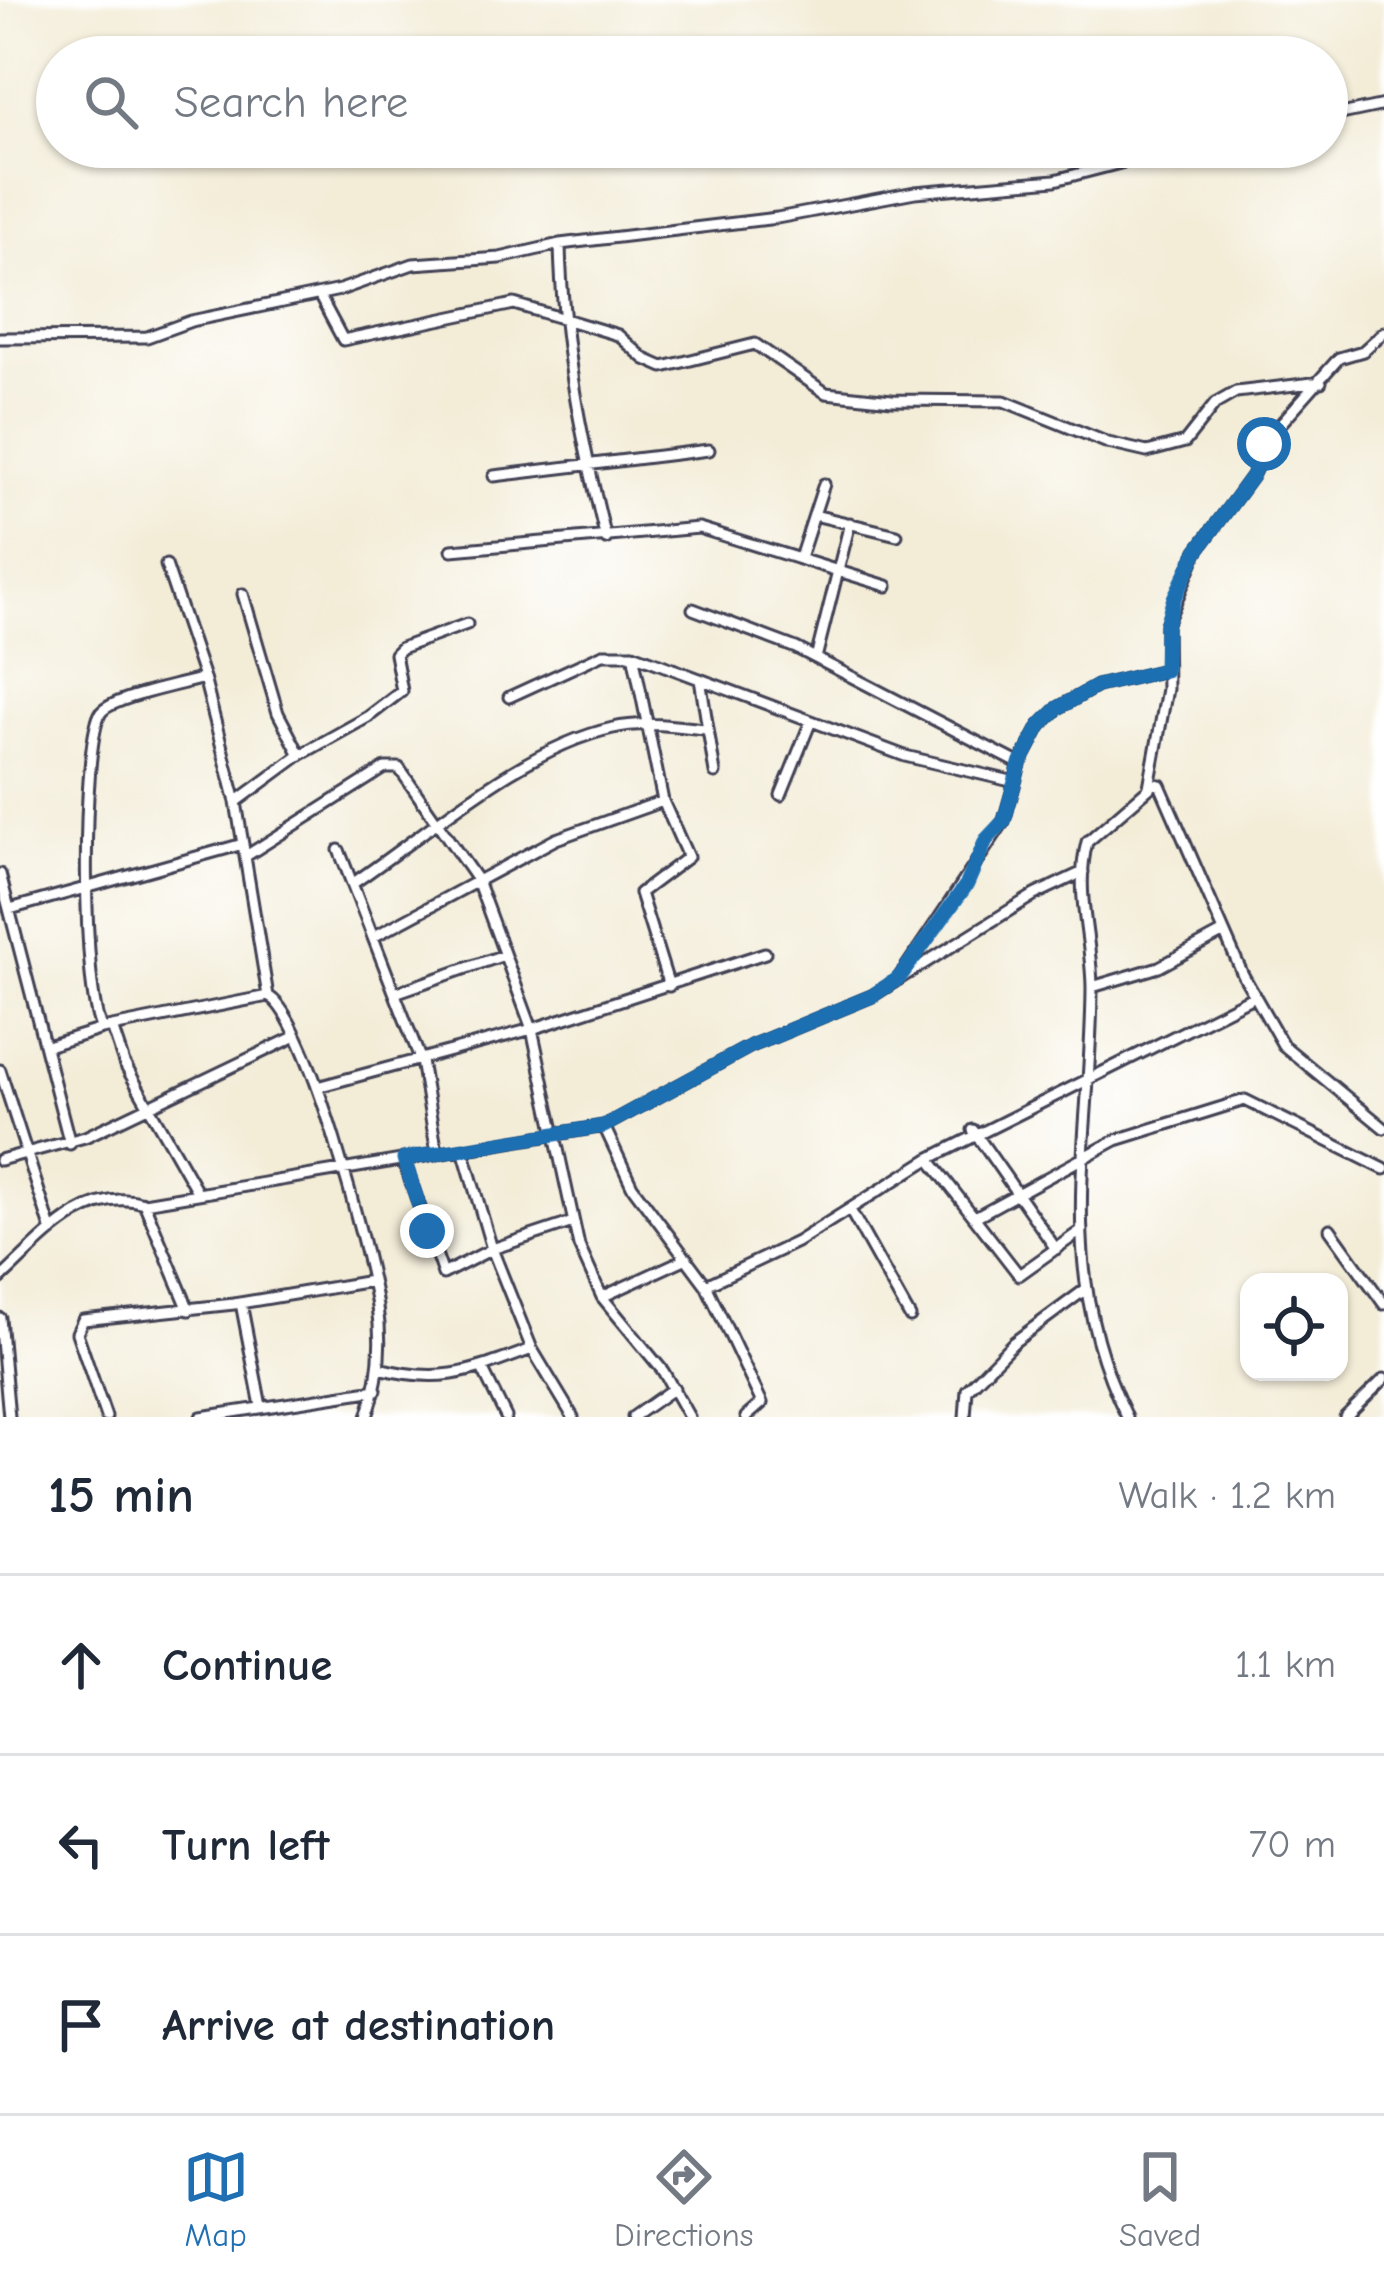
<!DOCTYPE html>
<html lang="en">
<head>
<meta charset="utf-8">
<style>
	:root { --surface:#fff; --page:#f6f6f7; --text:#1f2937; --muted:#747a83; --line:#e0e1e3; --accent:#1f6fb2 }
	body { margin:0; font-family:"Comic Neue",sans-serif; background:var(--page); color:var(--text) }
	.controls { position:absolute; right:36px; bottom:36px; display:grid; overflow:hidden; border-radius:24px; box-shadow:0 3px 9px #0004 }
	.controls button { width:108px; height:108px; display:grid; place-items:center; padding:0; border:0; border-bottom:3px solid var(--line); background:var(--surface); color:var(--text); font:60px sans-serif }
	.stop { position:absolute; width:36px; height:36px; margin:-27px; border:9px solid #1f6fb2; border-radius:50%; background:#fff }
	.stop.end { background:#1f6fb2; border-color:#fff; box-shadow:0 3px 12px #0008 }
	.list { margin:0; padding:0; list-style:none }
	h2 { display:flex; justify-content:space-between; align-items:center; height:156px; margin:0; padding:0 48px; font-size:51px }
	h2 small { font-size:39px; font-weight:400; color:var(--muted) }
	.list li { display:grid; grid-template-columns:78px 1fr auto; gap:36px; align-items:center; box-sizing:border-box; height:180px; padding:0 48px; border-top:3px solid var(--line) }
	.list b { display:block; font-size:45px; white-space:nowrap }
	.list em { font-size:39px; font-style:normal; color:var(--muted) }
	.icon { flex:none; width:66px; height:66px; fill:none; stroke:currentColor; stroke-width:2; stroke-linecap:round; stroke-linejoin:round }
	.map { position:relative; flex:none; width:1384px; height:1417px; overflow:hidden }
	.search { position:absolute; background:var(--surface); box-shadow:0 3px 9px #0004; left:36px; right:36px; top:36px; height:132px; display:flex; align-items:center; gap:30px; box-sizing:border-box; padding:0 42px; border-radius:66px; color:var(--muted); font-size:45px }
	.sheet { height:696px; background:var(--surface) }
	nav { display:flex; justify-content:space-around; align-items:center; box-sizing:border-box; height:168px; border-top:3px solid var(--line); background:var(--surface); font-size:33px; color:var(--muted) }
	nav a { display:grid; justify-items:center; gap:6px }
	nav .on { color:var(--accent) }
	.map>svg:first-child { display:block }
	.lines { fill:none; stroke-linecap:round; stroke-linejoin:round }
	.street-casing { stroke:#414052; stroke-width:15 }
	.street { stroke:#fff; stroke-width:9 }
	.route { stroke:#1f6fb2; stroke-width:15 }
</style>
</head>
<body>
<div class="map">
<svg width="1384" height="1417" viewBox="0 0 1384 1417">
	<rect width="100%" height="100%" fill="#fff"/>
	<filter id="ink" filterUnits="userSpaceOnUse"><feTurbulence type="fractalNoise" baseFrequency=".00833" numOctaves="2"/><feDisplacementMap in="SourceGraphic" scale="24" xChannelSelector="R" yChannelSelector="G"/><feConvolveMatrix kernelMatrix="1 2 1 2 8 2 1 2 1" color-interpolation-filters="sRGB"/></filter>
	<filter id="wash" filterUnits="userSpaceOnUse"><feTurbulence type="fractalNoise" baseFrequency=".004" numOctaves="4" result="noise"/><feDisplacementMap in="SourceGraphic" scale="48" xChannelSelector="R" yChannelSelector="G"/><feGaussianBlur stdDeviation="2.7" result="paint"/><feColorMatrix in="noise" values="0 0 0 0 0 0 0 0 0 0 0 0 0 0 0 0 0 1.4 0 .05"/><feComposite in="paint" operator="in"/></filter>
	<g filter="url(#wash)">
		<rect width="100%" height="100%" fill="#f3ecd7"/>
	</g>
	<g filter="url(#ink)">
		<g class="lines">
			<g class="street-casing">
				<path id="street" d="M1327 117 1384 105
					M560 244C562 345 582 441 606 539
					M319 295 343 340 514 304 618 335 645 359 663 367 755 344 826 393 892 400 1004 401 1108 443 1147 452 1185 442 1215 404 1236 392 1321 382
					M0 338 147 337 191 321 340 290 413 264 500 258 560 244 777 218 915 192 1055 180 1182 147
					M494 476 709 450
					M814 515 897 535
					M452 550 699 528 887 586
					M800 558 824 484
					M243 594 278 713 300 755 236 802 268 996C307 1014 370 1256 377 1307 383 1345 379 1381 367 1417
					M693 609 796 648 1020 764
					M633 654 663 801 688 857 640 893 669 986
					M816 658 850 523
					M204 678 236 802
					M700 679 715 773
					M509 697 603 654H633L905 756 1015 782
					M300 755 368 717 402 691 395 654 401 648 467 624
					M1149 787 1167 689 1166 625 1197 551 1252 476 1275 430 1339 358 1363 351 1384 332
					M781 795 811 721
					M339 850 421 1061 437 1153
					M246 856 385 768H399L477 880 532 1029 579 1246 602 1297 663 1371 689 1417
					M0 874 70 1144
					M352 884C429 832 522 748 613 728 643 721 675 726 705 729
					M10 909 243 844
					M373 937 556 839 663 801
					M899 978 1004 821 1020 764 1040 726 1058 708 1097 686 1165 670
					M1092 987 1159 967 1224 932
					M395 993 504 955
					M112 1027 124 1063 198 1193
					M102 1029C82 994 81 751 100 714 108 698 184 684 204 678L166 565
					M47 1046 102 1029 268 996
					M0 1070 51 1229
					M317 1087 532 1029 765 953
					M604 1126 632 1186 706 1285 762 1403 746 1417
					M973 1130 1056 1249
					M403 1159 443 1274 492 1249 573 1222
					M929 1159 1019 1275 1082 1230
					M0 1160 85 1137 294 1037
					M144 1203 189 1310
					M850 1210 910 1317
					M975 1217 1116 1140 1245 1100 1384 1169
					M1330 1229 1384 1304
					M0 1279C39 1244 85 1185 144 1203L604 1126 751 1046 872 996 1034 895 1083 872
					M706 1285 797 1242 929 1159 1255 996
					M602 1297 687 1258
					M241 1303 261 1406
					M0 1318 9 1417
					M532 1349 573 1417
					M379 1368C443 1385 472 1371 532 1349L492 1249 464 1153
					M482 1368 506 1417
					M106 1417 77 1333 83 1320 234 1304 371 1281
					M201 1417 376 1390
					M633 1417 674 1388
					M965 1417 967 1390 1014 1342 1086 1289
					M1127 1417C1053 1267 1091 1145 1092 989 1092 939 1074 893 1087 842L1154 784 1160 785 1243 975 1283 1045 1384 1128
					M1345 1417 1384 1379"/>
			</g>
			<use href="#street" class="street"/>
		</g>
	</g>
	<g class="lines" filter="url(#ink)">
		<path class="route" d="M427 1231 404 1159 604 1126 751 1046 872 996 899 978 967 884 986 840 1004 821 1020 764 1040 726 1058 708 1097 686 1165 670 1166 625 1174 598 1197 551 1252 476 1264 444"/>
	</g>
</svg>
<div class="controls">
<button><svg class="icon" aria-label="locate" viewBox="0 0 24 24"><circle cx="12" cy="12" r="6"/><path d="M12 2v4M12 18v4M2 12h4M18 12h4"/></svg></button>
</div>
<div class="stop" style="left:1264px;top:444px"></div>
<div class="stop end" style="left:427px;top:1231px"></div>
<div class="search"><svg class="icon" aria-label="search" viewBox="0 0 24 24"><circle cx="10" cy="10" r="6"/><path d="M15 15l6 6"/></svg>Search here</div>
</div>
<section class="sheet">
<h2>15 min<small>Walk · 1.2 km</small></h2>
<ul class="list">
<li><svg class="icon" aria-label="ahead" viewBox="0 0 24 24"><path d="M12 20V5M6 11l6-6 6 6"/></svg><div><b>Continue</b></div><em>1.1 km</em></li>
<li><svg class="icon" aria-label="left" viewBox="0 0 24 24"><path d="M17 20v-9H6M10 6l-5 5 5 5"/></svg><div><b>Turn left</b></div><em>70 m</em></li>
<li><svg class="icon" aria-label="arrive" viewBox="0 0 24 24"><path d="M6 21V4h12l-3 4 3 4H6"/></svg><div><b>Arrive at destination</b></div></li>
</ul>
</section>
<nav>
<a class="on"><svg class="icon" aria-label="map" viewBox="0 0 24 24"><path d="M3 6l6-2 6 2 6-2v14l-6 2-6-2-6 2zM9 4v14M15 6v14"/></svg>Map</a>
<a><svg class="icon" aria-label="directions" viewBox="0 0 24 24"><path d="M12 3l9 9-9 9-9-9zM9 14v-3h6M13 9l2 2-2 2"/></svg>Directions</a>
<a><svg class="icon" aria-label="saved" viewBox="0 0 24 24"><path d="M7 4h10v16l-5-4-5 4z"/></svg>Saved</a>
</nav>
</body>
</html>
